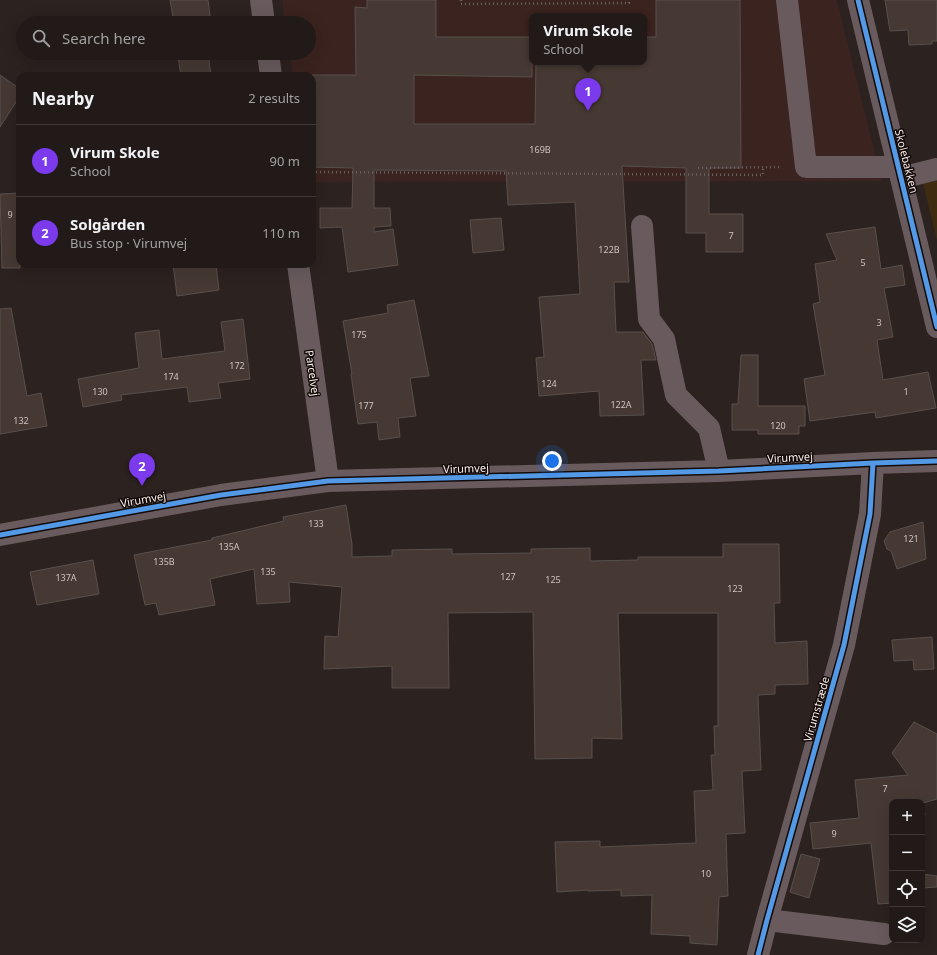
<!DOCTYPE html>
<html lang="en">
<head>
<meta charset="utf-8">
<style>
	:root { --surface:#211a18; --page:#2d2725; --text:#f1f3f6; --muted:#a2a1a2; --line:#3e3837; --accent:#7c3aed }
	body { margin:0; font-family:"Noto Sans",sans-serif; background:var(--page); color:var(--text) }
	.controls { position:absolute; right:12px; bottom:12px; display:grid; overflow:hidden; border-radius:8px; box-shadow:0 4px 16px #0002 }
	.controls button { width:36px; height:36px; display:grid; place-items:center; padding:0; border:0; border-bottom:1px solid var(--line); background:var(--surface); color:var(--text); font:20px sans-serif }
	.you { position:absolute; left:552px; top:461px; width:14px; height:14px; margin:-10px; border:3px solid #fff; border-radius:50%; background:#1a73e8; box-shadow:0 0 0 6px #1a73e833 }
	.badge { display:grid; place-items:center; width:26px; height:26px; border-radius:50%; background:var(--accent); color:#fff; font-size:13px; font-weight:700 }
	.pin { position:absolute; translate:-50% -33px; filter:drop-shadow(0 1px 2px #0008) }
	.pin::after { content:''; position:absolute; top:21px; width:14px; height:12px; background:inherit; clip-path:polygon(0 0,100% 0,50% 100%) }
	.popup { position:absolute; left:529px; top:13px; width:118px; height:52px; box-sizing:border-box; display:grid; place-content:center; border-radius:8px; background:var(--surface); filter:drop-shadow(0 1px 3px #0005); font-size:13px; white-space:nowrap; color:var(--muted) }
	.popup b { font-size:15px; color:var(--text) }
	.popup::after { content:''; position:absolute; left:50%; top:100%; margin-left:-8px; border:8px solid transparent; border-top-color:var(--surface) }
	.list { margin:0; padding:0; list-style:none }
	h2 { display:flex; justify-content:space-between; align-items:center; height:52px; margin:0; padding:0 16px; font-size:17px }
	h2 small { font-size:13px; font-weight:400; color:var(--muted) }
	.list li { display:grid; grid-template-columns:26px 1fr auto; gap:12px; align-items:center; box-sizing:border-box; height:72px; padding:0 16px; border-top:1px solid var(--line) }
	.list b { display:block; font-size:15px; white-space:nowrap }
	.list p { margin:0; font-size:13px; white-space:nowrap; color:var(--muted) }
	.list em { font-size:13px; font-style:normal; color:var(--muted) }
	.icon { flex:none; width:22px; height:22px; fill:none; stroke:currentColor; stroke-width:2; stroke-linecap:round; stroke-linejoin:round }
	.map { position:relative; flex:none; width:937px; height:955px; overflow:hidden }
	.search { position:absolute; background:var(--surface); box-shadow:0 4px 16px #0002; left:16px; top:16px; width:300px; height:44px; display:flex; align-items:center; gap:10px; box-sizing:border-box; padding:0 14px; border-radius:22px; color:var(--muted); font-size:15px }
	.panel { position:absolute; background:var(--surface); box-shadow:0 4px 16px #0002; left:16px; top:72px; width:300px; height:196px; border-radius:12px }
	.map>svg:first-child { display:block }
	.built { fill:#3b231f; fill-rule:evenodd }
	.green { fill:#3f2c10 }
	.building { fill:#463933; stroke:#58504c }
	.lines { fill:none; stroke-linecap:round; stroke-linejoin:round }
	.path { stroke:#6b6061; stroke-width:2.5; stroke-dasharray:1 3; stroke-linecap:butt }
	.minor { stroke:#695b5d; stroke-width:22 }
	.cycleway-casing { stroke:#130b09; stroke-width:8 }
	.cycleway { stroke:#5399e6; stroke-width:5 }
	.labels { text-anchor:middle; dominant-baseline:central; stroke-width:3; stroke-linejoin:round; paint-order:stroke }
	.number-label { font-size:9px; fill:#cec1be }
	.street-label { font-size:11px; fill:#fceeec; stroke:#130b09 }
</style>
</head>
<body>
<div class="map">
<svg width="937" height="955" viewBox="0 0 937 955">
	<rect width="100%" height="100%" fill="#2c2220"/>
	<path class="built" d="M282 0H837L882 181 312 182V76H293L290 53H309V23H285ZM532 16H644V62H532Z"/>
	<path class="green" d="M937 175V240L922 179Z"/>
	<path class="building" d="M170 0H208L211 23H174Z
		M367 0H436V37H532V77L414 75V124H535L536 62H644V37H656V0H740L741 168H709V214H743V252H706V233H686V168L622 166 629 282H614L616 332H643L652 344 656 360H641L644 415 600 416 599 391 539 396 536 358 544 357 539 297 580 294 575 202 508 205 506 171 374 170V208H390L391 226 374 227V232L393 229 398 265 348 272 342 227 320 228V208H352L353 168 313 167 312 158V75H356L355 7 367 8Z
		M885 0H937V41H932V44L909 45 908 30 890 31Z
		M204 53H208L211 76H181L178 57Z
		M0 75 20 89V96L0 127Z
		M20 193V268H2L0 194Z
		M501 218 504 250 473 253 470 220Z
		M875 227 881 269 902 265 905 285 884 288 893 337 877 340 883 380 928 372 936 408 876 418 875 412 810 421 804 379 825 375 813 304 820 302 815 264 837 260 826 234Z
		M173 264H216L219 290 177 296Z
		M414 300 429 376 410 378 416 416 398 418 400 437 379 440 377 422 358 424 351 374H352L343 321 388 313 387 305Z
		M11 308 27 396 41 393 47 426 0 434V309Z
		M243 319 250 379 218 383 221 398 189 402 187 387 121 395 122 400 83 407 78 379 139 368 135 333 159 330 162 359 225 351 221 322Z
		M741 355H758V406H805V426H799V434H758V430H732V404H738Z
		M346 505 352 544V557L392 556V550L452 549V554L531 553V549L590 548V561L638 560V557H723V544H779L780 603H774L775 643 807 641 808 684 775 685V694L758 695 761 770 742 771 745 833 726 834 728 896 719 897 717 945 690 943V936L651 934 652 895 621 896V890L588 891V890L557 892 555 842 600 841V847L696 843 694 791 713 790 711 755H715L714 726H718V613H618L622 739 592 738V758L535 759 533 612 448 613 449 688H392V666L324 669 325 636 338 637 342 587 289 582 290 602 257 604 254 569 210 579 215 605 159 615 156 603 145 605 134 555 212 540V538L284 521 283 517Z
		M923 522 926 559 897 569 891 551 887 549 884 541 890 532Z
		M93 560 99 594 37 605 30 572Z
		M932 637 934 669 914 670 913 660 894 661 892 640Z
		M914 722 937 734V799L923 803 925 815H922V802H892V903L878 904 871 843 813 849 810 823 859 818 855 780 908 775 892 753Z
		M801 854 820 859 809 898 790 892Z
		M922 874 937 876V887L922 888Z"/>
	<g class="lines">
		<path class="path" d="M461 0V4L629 3V0
			M698 168 781 167
			M312 172 763 175V167"/>
		<path class="minor" d="M261 0 264 23
			M787 0 806 167H898
			M858 0 937 327
			M268 53 271 76
			M901 178 937 169
			M642 226 649 319 664 339 676 395 709 428 719 471
			M298 264 328 481
			M0 535 221 495 328 481 719 471 873 463 937 461
			M767 920 884 934
			M758 955 767 920 844 645 870 514 873 463"/>
		<g class="cycleway-casing">
			<path id="cycleway" d="M858 0 937 327
				M0 535 221 495 328 481 719 471 873 463 937 461
				M758 955 767 920 844 645 870 514 873 463"/>
		</g>
		<use href="#cycleway" class="cycleway"/>
	</g>
	<g class="labels">
		<g class="number-label">
			<text x="540" y="149">169B</text>
			<text x="10" y="214">9</text>
			<text x="731" y="235">7</text>
			<text x="609" y="249">122B</text>
			<text x="863" y="262">5</text>
			<text x="879" y="322">3</text>
			<text x="359" y="334">175</text>
			<text x="237" y="365">172</text>
			<text x="171" y="376">174</text>
			<text x="549" y="383">124</text>
			<text x="100" y="391">130</text>
			<text x="906" y="391">1</text>
			<text x="621" y="404">122A</text>
			<text x="366" y="405">177</text>
			<text x="21" y="420">132</text>
			<text x="778" y="425">120</text>
			<text x="316" y="523">133</text>
			<text x="911" y="538">121</text>
			<text x="229" y="546">135A</text>
			<text x="164" y="561">135B</text>
			<text x="268" y="571">135</text>
			<text x="508" y="576">127</text>
			<text x="66" y="577">137A</text>
			<text x="553" y="579">125</text>
			<text x="735" y="588">123</text>
			<text x="885" y="788">7</text>
			<text x="834" y="833">9</text>
			<text x="706" y="873">10</text>
		</g>
		<g class="street-label">
			<text transform="translate(907 161) rotate(76)">Skolebakken</text>
			<text transform="translate(313 373) rotate(82)">Parcelvej</text>
			<text transform="translate(790 457) rotate(-3)">Virumvej</text>
			<text transform="translate(466 468) rotate(-2)">Virumvej</text>
			<text transform="translate(143 499) rotate(-10)">Virumvej</text>
			<text transform="translate(816 709) rotate(-74)">Virumstræde</text>
		</g>
	</g>
</svg>
<div class="controls">
<button>+</button>
<button>−</button>
<button><svg class="icon" aria-label="locate" viewBox="0 0 24 24"><circle cx="12" cy="12" r="6"/><path d="M12 2v4M12 18v4M2 12h4M18 12h4"/></svg></button>
<button><svg class="icon" aria-label="layers" viewBox="0 0 24 24"><path d="M12 4l9 5-9 5-9-5zM3 14l9 5 9-5"/></svg></button>
</div>
<div class="you"></div>
<div class="pin badge" style="left:588px;top:111px">1</div>
<div class="popup"><b>Virum Skole</b>School</div>
<div class="pin badge" style="left:142px;top:486px">2</div>
<div class="search"><svg class="icon" aria-label="search" viewBox="0 0 24 24"><circle cx="10" cy="10" r="6"/><path d="M15 15l6 6"/></svg>Search here</div>
<section class="panel">
<h2>Nearby<small>2 results</small></h2>
<ul class="list">
<li><span class="badge">1</span><div><b>Virum Skole</b><p>School</p></div><em>90 m</em></li>
<li><span class="badge">2</span><div><b>Solgården</b><p>Bus stop · Virumvej</p></div><em>110 m</em></li>
</ul>
</section>
</div>
</body>
</html>
